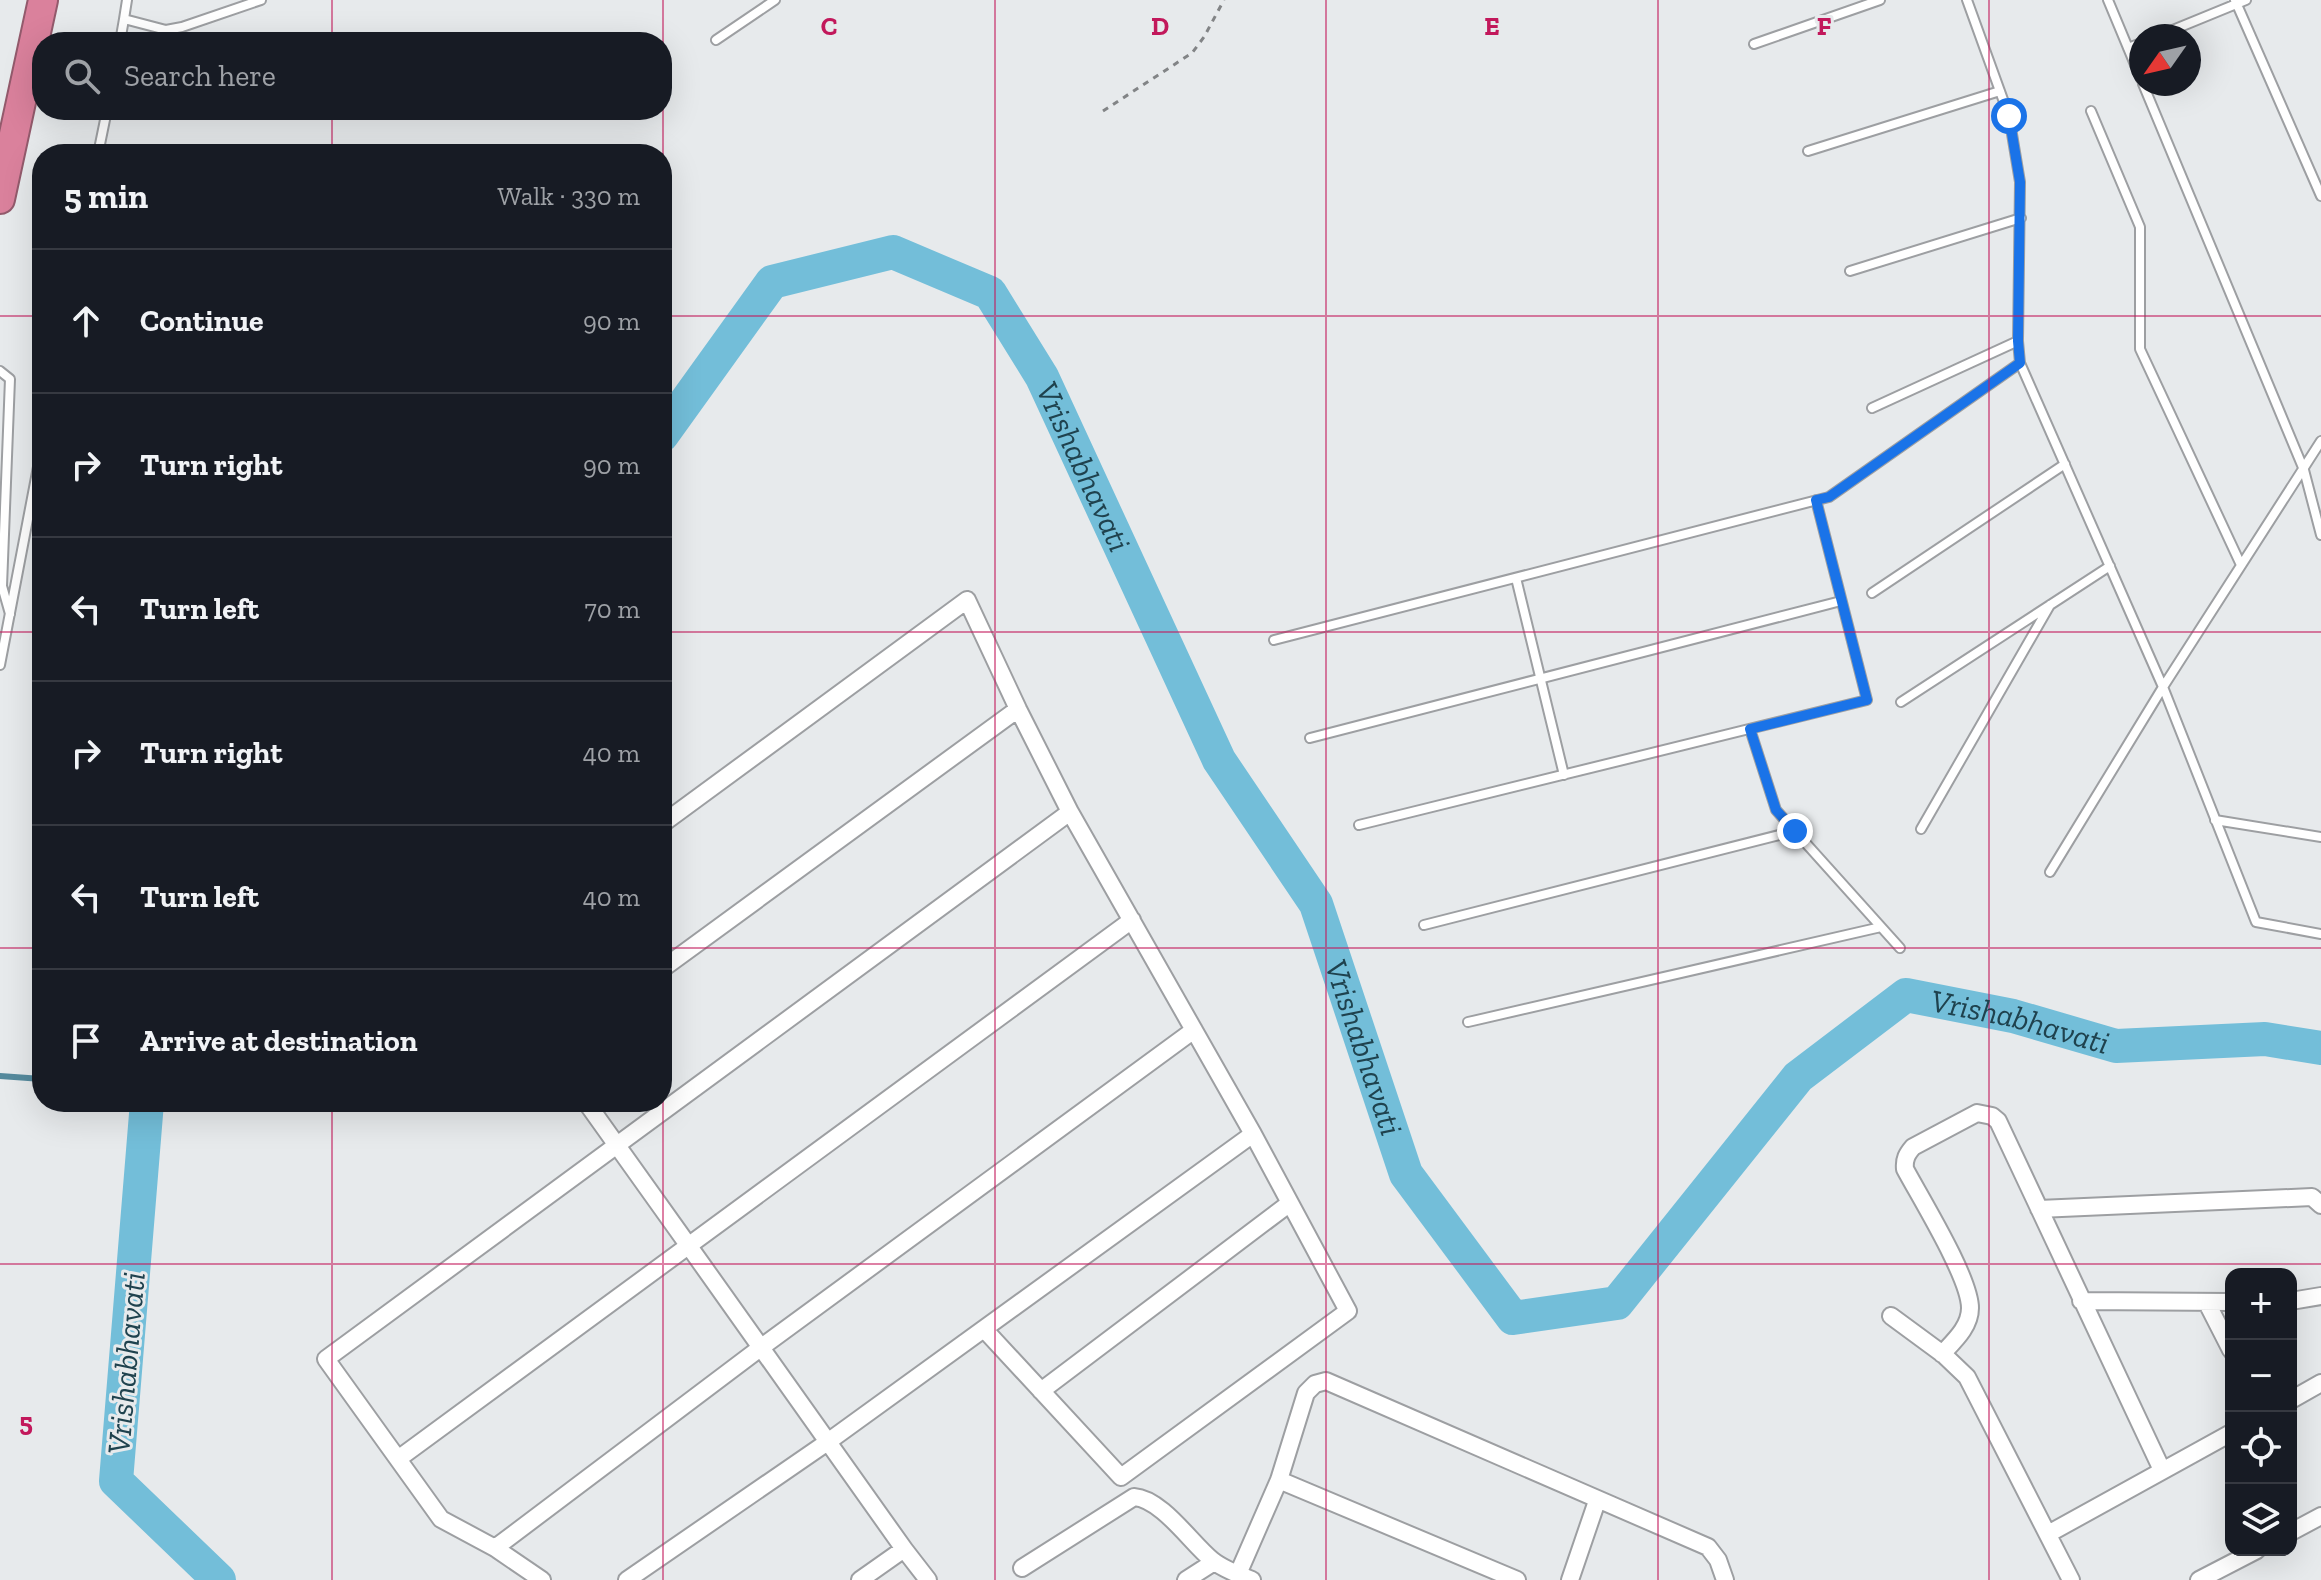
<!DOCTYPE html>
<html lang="en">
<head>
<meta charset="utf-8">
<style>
	:root { --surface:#171b24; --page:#20242c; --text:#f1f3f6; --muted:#9ea1a6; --line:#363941 }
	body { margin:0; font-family:"Zilla Slab",serif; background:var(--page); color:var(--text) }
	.controls { position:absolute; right:24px; bottom:24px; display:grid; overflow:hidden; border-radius:16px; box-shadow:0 8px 32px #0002 }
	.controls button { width:72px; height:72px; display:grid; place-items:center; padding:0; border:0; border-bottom:2px solid var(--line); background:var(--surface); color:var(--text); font:40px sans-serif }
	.compass { position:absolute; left:2129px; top:24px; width:72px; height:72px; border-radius:50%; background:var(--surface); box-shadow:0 8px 32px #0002; rotate:236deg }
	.stop { position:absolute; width:24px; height:24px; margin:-18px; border:6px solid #1a73e8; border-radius:50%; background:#fff }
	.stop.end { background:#1a73e8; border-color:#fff; box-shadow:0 2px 8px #0008 }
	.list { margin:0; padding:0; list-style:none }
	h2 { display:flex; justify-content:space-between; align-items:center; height:104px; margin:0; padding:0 32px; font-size:34px }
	h2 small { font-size:26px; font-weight:400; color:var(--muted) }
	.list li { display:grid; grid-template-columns:52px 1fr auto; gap:24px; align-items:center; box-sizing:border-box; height:144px; padding:0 32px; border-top:2px solid var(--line) }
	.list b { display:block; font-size:30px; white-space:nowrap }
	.list em { font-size:26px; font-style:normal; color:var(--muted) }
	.icon { flex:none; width:44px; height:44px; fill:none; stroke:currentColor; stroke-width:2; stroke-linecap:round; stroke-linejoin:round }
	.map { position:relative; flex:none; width:2321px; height:1580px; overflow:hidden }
	.search { position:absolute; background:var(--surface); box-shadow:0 8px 32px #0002; left:32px; top:32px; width:640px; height:88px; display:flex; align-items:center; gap:20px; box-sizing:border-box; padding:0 28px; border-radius:32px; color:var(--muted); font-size:30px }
	.panel { position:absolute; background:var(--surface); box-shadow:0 8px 32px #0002; left:32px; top:144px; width:640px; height:968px; border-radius:32px }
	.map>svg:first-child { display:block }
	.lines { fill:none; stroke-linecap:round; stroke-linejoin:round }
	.stream { stroke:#558a9d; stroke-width:6 }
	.river { stroke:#73bed9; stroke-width:34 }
	.service-casing { stroke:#9d9fa2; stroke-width:12 }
	.minor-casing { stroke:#9d9fa2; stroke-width:20 }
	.motorway-casing { stroke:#935a6c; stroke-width:32 }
	.path { stroke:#828486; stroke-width:3; stroke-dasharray:6 6; stroke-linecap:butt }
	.service { stroke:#fff; stroke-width:8 }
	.minor { stroke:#fff; stroke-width:16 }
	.motorway { stroke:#da819c; stroke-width:28 }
	.route { stroke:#1a73e8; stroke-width:10 }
	.grid { fill:none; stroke:#c2185b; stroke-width:2; stroke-opacity:0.55 }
	.labels { text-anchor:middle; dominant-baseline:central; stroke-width:6; stroke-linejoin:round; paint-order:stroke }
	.water-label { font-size:32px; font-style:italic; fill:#1f424e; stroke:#e7eaec }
	.grid-label { font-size:26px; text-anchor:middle; font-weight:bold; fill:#c2185b; stroke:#e7eaec; stroke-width:6; stroke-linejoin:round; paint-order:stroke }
</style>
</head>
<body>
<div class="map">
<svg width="2321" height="1580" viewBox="0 0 2321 1580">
	<rect width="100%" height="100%" fill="#e7eaec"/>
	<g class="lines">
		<path class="stream" d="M0 1076 42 1079"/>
		<g class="river">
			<path id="s1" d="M662 435 772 282 893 252 990 293 1042 377 1219 760 1316 904 1406 1174 1513 1318 1617 1303 1798 1077 1906 995 2013 1016 2116 1046 2265 1039 2321 1048"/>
			<path d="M147 1102 116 1481 219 1580"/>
		</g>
		<g class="service-casing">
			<path id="service" d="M127 0 124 19 166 30 182 27 261 0
				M1967 0 2009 116 2020 182 2018 341 2020 363 2163 687 2256 922 2321 934
				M2108 0 2141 79
				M2235 0 2321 196
				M2158 36 2246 0
				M716 40 775 0
				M120 42 124 19
				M1754 44 1880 0
				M2128 48 2141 43
				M2143 84 2304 470 2321 535
				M2091 111 2140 227V349L2241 565
				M1808 151 2000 91
				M98 154 107 110
				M1850 271 2021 218
				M0 371 10 379 2 586 10 614
				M1872 408 2018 341
				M1516 578 1564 775
				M1872 593 2065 464
				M1274 640 1829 497 2020 363
				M0 665 42 446
				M1901 702 2110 566
				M1750 729 1776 810 1900 948
				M1310 738 1841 601
				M2215 820 2321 837
				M1359 825 1867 700 1816 500
				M1921 829 2050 605
				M2050 872 2163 687 2321 441
				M1424 925 1795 831
				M1468 1022 1881 927"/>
		</g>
		<g class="minor-casing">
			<path id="minor" d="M662 824 967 600 1018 709
				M662 969 1018 709 1070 812
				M586 1102C692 1251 799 1399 904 1549L860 1580
				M2039 1209 2312 1197 2321 1205
				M2081 1301 2231 1302
				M2291 1301 2321 1296
				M2207 1303 2231 1350
				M1891 1316 1944 1355 1967 1377 2071 1580
				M984 1329 1121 1477 1348 1311 1253 1134
				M1942 1354C1954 1341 1970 1327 1970 1308 1970 1278 1921 1199 1905 1169 1904 1159 1907 1154 1913 1147L1977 1113 1992 1116 1998 1121 2162 1470
				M1041 1391 1290 1203
				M2291 1400 2321 1383
				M398 1459 1132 920
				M1279 1480 1517 1580
				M2291 1532 2321 1516
				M2048 1534 2231 1433
				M495 1548 763 1346 1194 1030
				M904 1549 928 1580
				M1022 1568 1134 1497C1162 1499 1191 1543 1212 1560 1223 1569 1239 1575 1252 1580
				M1238 1574 1279 1480 1306 1393 1315 1384 1326 1381 1708 1547 1718 1560 1725 1580
				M542 1580 495 1548 441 1519 326 1359 1070 812 1253 1134 829 1441 627 1580
				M1186 1580 1214 1562
				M1570 1580 1597 1501
				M2199 1580 2257 1550"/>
		</g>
		<g class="motorway-casing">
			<path id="motorway" d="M0 199 43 0"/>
		</g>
		<path class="path" d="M1103 111 1192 53 1204 37 1224 0"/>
		<use href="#service" class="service"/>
		<use href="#minor" class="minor"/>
		<use href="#motorway" class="motorway"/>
	</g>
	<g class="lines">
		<path class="route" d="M1795 831 1776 810 1750 729 1867 700 1816 500 1829 497 2020 363 2018 341 2020 182 2009 116"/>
	</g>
	<path class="grid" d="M332 0V42M663 0V1580M995 0V1580M1326 0V1580M1658 0V1580M1989 0V1580M332 110V154M0 316H42M662 316H2321M0 632H42M662 632H2321M0 948H42M662 948H2321M332 1102V1580M0 1264H2321"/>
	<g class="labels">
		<g class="water-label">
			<text stroke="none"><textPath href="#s1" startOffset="616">Vrishabhavati</textPath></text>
			<text stroke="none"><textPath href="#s1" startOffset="2224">Vrishabhavati</textPath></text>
			<text stroke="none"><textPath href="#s1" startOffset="1264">Vrishabhavati</textPath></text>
			<text transform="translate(126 1363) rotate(-85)">Vrishabhavati</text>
		</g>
	</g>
	<g class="grid-label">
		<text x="829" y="35">C</text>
		<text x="1160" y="35">D</text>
		<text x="1492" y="35">E</text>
		<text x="1824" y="35">F</text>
		<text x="26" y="1431">5</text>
	</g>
</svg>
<div class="controls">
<button>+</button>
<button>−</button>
<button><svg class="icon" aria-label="locate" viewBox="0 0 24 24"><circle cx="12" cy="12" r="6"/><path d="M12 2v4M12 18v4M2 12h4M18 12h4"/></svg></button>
<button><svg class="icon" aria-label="layers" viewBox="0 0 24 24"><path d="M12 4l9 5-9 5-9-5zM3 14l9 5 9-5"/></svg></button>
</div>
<svg class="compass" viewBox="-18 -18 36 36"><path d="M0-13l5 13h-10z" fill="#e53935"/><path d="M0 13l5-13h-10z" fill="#9ea1a6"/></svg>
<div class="stop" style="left:2009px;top:116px"></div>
<div class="stop end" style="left:1795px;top:831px"></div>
<div class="search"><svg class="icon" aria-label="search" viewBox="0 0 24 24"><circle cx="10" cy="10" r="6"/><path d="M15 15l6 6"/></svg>Search here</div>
<section class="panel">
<h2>5 min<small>Walk · 330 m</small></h2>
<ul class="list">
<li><svg class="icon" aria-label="ahead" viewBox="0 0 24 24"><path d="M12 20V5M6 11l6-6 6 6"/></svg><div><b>Continue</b></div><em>90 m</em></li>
<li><svg class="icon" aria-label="right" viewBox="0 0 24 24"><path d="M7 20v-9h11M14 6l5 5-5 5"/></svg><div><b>Turn right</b></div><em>90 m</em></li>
<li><svg class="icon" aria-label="left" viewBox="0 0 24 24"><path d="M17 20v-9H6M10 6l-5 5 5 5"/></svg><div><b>Turn left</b></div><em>70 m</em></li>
<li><svg class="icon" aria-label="right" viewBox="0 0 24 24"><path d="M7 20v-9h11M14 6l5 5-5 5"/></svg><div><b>Turn right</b></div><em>40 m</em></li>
<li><svg class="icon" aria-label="left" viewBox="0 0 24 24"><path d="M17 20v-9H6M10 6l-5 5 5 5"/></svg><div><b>Turn left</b></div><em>40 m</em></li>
<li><svg class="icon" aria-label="arrive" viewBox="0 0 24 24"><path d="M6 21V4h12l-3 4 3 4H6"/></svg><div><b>Arrive at destination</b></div></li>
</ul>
</section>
</div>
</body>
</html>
